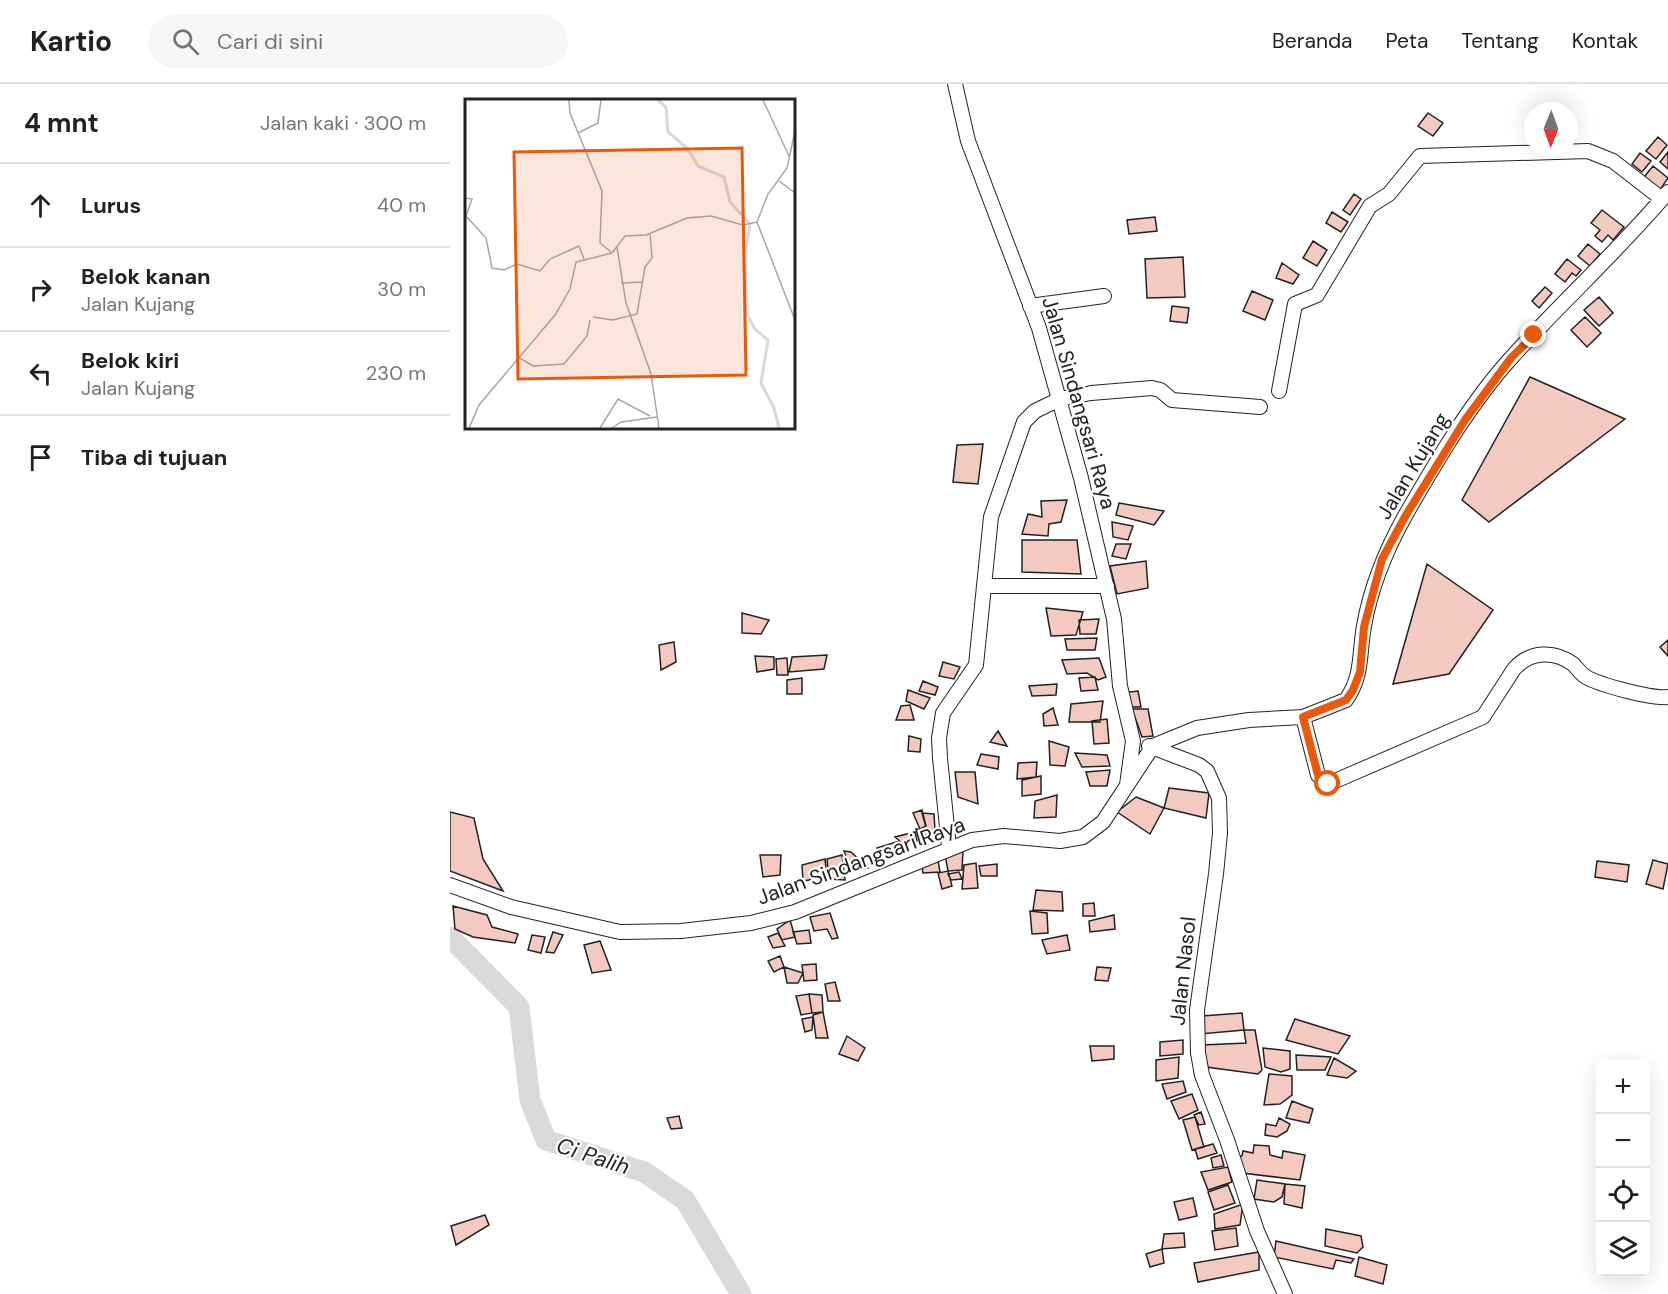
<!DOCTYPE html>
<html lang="id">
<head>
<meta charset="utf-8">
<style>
	:root { --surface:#fff; --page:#f6f6f6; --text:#202124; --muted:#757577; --line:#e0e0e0 }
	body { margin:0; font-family:"DM Sans",sans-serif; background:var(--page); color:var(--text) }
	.controls { position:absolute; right:18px; bottom:18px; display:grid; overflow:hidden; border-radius:9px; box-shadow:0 6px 24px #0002 }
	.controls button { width:54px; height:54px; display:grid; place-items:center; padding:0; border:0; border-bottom:2px solid var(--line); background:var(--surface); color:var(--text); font:30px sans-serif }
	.compass { position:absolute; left:1074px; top:18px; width:54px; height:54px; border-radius:50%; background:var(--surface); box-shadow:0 6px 24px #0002; rotate:181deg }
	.stop { position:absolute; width:18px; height:18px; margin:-14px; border:4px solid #ea580c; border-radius:50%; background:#fff }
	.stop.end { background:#ea580c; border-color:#fff; box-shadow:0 2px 6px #0008 }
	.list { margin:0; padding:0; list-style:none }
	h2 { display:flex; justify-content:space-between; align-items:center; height:78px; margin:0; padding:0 24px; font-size:26px }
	h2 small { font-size:20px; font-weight:400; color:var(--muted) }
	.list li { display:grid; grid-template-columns:39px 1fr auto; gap:18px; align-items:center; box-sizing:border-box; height:84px; padding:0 24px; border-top:2px solid var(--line) }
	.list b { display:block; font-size:22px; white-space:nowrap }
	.list p { margin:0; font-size:20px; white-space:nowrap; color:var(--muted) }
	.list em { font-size:20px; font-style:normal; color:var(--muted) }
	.icon { flex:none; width:33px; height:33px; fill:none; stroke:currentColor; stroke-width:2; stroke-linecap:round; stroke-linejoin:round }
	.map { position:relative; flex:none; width:1218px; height:1210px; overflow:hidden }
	header { display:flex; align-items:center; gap:36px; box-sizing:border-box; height:84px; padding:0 30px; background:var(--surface); border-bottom:2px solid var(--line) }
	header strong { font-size:28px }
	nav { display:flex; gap:33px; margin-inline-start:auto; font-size:21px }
	.search { width:420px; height:54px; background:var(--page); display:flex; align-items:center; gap:15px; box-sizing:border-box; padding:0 21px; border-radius:33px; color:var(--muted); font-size:22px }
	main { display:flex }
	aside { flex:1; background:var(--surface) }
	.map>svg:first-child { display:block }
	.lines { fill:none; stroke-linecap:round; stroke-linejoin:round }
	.river { stroke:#d9d9d9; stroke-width:21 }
	.building { fill:#f3c9c0; stroke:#222; stroke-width:1.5 }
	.minor-casing { stroke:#222; stroke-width:16 }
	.minor { stroke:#fff; stroke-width:14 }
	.route { stroke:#ea580c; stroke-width:8 }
	.labels { text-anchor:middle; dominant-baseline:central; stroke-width:4.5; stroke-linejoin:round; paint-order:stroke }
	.street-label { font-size:21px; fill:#222; stroke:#fff }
	.water-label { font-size:22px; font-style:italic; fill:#222; stroke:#fff }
	.inset-river { fill:none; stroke:#d9d9d9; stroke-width:3 }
	.inset-road { fill:none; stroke:#a7a7a7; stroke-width:1.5 }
	.view { fill:#e8590c; fill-opacity:0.15; stroke:#e8590c; stroke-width:3 }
	.inset-edge { fill:none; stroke:#222; stroke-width:3 }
</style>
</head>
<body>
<header>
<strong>Kartio</strong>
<div class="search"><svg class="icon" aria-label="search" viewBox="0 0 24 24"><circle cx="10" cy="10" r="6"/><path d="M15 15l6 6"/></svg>Cari di sini</div>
<nav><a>Beranda</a><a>Peta</a><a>Tentang</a><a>Kontak</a></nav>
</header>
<main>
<aside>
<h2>4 mnt<small>Jalan kaki · 300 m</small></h2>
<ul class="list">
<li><svg class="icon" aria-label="ahead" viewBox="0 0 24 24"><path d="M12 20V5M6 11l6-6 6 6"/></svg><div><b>Lurus</b></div><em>40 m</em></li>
<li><svg class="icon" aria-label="right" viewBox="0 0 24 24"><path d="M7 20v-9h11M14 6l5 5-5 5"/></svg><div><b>Belok kanan</b><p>Jalan Kujang</p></div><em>30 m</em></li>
<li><svg class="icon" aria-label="left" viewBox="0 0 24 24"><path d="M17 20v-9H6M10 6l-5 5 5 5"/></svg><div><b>Belok kiri</b><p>Jalan Kujang</p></div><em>230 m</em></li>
<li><svg class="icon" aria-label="arrive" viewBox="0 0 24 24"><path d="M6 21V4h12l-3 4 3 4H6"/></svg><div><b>Tiba di tujuan</b></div></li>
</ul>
</aside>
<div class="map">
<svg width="1218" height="1210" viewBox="0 0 1218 1210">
	<rect width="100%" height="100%" fill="#fff"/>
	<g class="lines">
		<path class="river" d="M0 853 69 923 80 1016 96 1056 194 1088 235 1116 291 1210"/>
	</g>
	<path class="building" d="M978 29 993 39 983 52 968 42Z
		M1208 53 1217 61 1206 75 1196 67Z
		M1218 68V85L1210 78Z
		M1190 69 1201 77 1192 88 1182 80Z
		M1203 82 1218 94 1210 106 1194 93Z
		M904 110 911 115 900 131 893 126Z
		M1152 126 1174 143 1163 156 1158 151 1152 158 1145 152 1150 146 1141 139Z
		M882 128 898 138 891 148 876 139Z
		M705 133 707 147 679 150 677 136Z
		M863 157 877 166 867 182 853 174Z
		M1138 160 1150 170 1140 182 1128 172Z
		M733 173 735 213 697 214 695 175Z
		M1117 175 1131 186 1126 192 1122 189 1115 198 1105 190Z
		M832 179 849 191 843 200 826 194Z
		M1095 203 1102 209 1089 224 1082 217Z
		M802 207 823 216 815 236 793 227Z
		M1149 213 1163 229 1149 242 1134 226Z
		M722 222 739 224 737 239 720 237Z
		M1135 233 1151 249 1137 263 1121 246Z
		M1080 293 1175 335 1039 438 1012 416Z
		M533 360 528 400 503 398 507 361Z
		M617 416 611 438 599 440 598 452 572 450 578 430 592 433 591 417Z
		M669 419 714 427 704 441 666 431Z
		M662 438 683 442 678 456 663 453Z
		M572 456H627L631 490 572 488Z
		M666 460H681L676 475 662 472Z
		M696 477 698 504 667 510 660 482Z
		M977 480 1043 526 999 590 943 600Z
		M596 524 633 528 626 551 601 552Z
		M292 529 319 536 311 550 292 549Z
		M649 535 646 550H630L629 536Z
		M647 554 645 566H617L615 555Z
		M1218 556V572L1210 563Z
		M224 558 226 578 211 586 209 561Z
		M377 571 374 585 339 588 342 573Z
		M305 572 324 573V585L307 588Z
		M337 574 338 591H327L326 575Z
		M649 574 656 593 648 596 637 589 617 590 612 576Z
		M493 578 510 583 504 595 489 592Z
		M645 593 648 606 631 607 629 594Z
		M352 594V610H337V596Z
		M473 597 488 603 485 611 469 607Z
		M607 600 606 611 582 612 579 602Z
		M458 606 480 614 474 625 456 617Z
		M688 607 691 623H676L672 609Z
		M653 617 650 638H619L621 620Z
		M460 621 464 636H446L451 622Z
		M603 624 608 641 594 642 593 630Z
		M682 625H698L703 652 692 653Z
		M657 635 659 659 644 660 642 637Z
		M548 647 557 662 540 658Z
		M459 652 471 655 470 668 458 667Z
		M599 657 619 663 615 682 600 681Z
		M625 669 657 671 660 682 632 683Z
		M531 670 549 673 548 685 527 681Z
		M587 678 586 693 567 695 568 679Z
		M660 686 657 702H640L636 688Z
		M505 688H525L528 720 508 713Z
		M591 692V710L572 712V696Z
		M719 704 759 709 756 734 714 724Z
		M607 711 606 733 584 734 585 717Z
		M686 713 714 724 700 750 667 728Z
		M472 726 476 742 470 745 463 729Z
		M0 728 24 734 33 775 53 807 0 787Z
		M472 729 484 730 485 746 477 747Z
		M466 745 474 746 478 761 470 760Z
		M465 748 467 757 453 760 445 753Z
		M449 757 457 766 430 772 427 764Z
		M394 767 401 768 418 784 402 787Z
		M513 767 512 786 498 787 495 771Z
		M310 771H331L330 791 313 793Z
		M392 771 395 796 379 795 377 775Z
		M375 775 377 793 353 797 352 781Z
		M471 776H488L490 788 473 789Z
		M1203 776 1218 780 1213 805 1196 800Z
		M1147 777 1179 781 1177 798 1145 793Z
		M526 779 528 804 512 805 514 781Z
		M547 780V792H531L529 782Z
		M498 787 502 802 492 805 488 789Z
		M509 788 512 795 501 796 498 790Z
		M586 806 612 808 613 827 583 826Z
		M644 819 645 832H633V820Z
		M3 822 37 831 42 843 68 850 65 859 23 853 5 845Z
		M580 827 597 829 598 849 582 850Z
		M380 829 388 854 382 855 377 845 364 847 360 833Z
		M664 831 665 845 640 848 639 837Z
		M340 836 345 853 332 856 327 845Z
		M359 846 361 859 347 860 343 848Z
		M103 848 113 851 104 869 96 868Z
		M328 849 335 862 323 864 318 853Z
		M82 851 95 853 91 869 78 866Z
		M617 851 620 866 597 870 592 856Z
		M150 857 161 886 142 889 134 861Z
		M330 872 334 883 324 888 318 877Z
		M366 880 367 896 354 897 352 881Z
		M334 883 353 889 348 899H337Z
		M647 883 661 884 658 897 645 896Z
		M385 898 390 917H378L375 900Z
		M359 910 372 911 373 928 362 929Z
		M359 910 362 929 351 931 346 912Z
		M373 928 378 954H366L363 931Z
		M792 929 794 946 750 950 752 932Z
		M363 933 362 946 355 948 352 935Z
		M845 935 900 952 888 970 836 956Z
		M794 946H805L812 986 808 990 756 983 752 961 796 959Z
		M397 952 415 964 408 977 389 970Z
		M733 956V970L710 972V958Z
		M640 962H664V975L642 977Z
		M813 964 840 967V985L831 988 815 983Z
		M846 971 881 973 875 986H847Z
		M729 973 728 994 706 997V976Z
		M884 974 906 987 897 994 877 991Z
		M819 990 842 992V1011L830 1020 814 1021Z
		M733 997 736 1008 717 1015 712 1000Z
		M742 1010 748 1026 729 1035 721 1017Z
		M842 1017 863 1025 859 1039 836 1034Z
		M751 1028 755 1040 749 1041 744 1031Z
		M229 1032 232 1044 221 1045 217 1034Z
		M745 1033 754 1063 742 1066 733 1036Z
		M829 1034 840 1040 837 1047 827 1053 815 1051 816 1040 826 1042Z
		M763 1060 767 1069 748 1075 745 1065Z
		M804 1061 819 1062 820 1071 832 1074 833 1067 855 1071 850 1096 792 1089 788 1073 792 1072 793 1067 803 1069Z
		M771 1071 774 1082 763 1084 761 1074Z
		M778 1083 782 1098 758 1106 751 1088Z
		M807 1096 835 1100 832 1113 824 1118 804 1115Z
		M835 1100 855 1102 852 1124 834 1120Z
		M778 1101 785 1119 764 1126 758 1108Z
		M743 1114 747 1132 729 1136 724 1118Z
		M793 1120 790 1141 765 1145 764 1130Z
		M35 1131 39 1141 6 1161 1 1142Z
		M786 1144 788 1162 765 1166 762 1147Z
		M876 1145 911 1152 913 1163 907 1169 875 1162Z
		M734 1149 735 1163 712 1165 714 1150Z
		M826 1157 904 1175 901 1179 886 1176 883 1185 824 1173Z
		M712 1165 714 1179 700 1183 696 1170Z
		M809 1168V1186L748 1198 744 1179Z
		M909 1173 937 1181 933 1200 905 1192Z"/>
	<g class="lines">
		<g class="minor-casing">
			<path id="minor" d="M505 0 518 57 589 244 631 394 664 535 670 602 683 657 677 701
				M580 222 654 212
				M829 307 845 220 867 211 920 122 939 110 970 72 1138 67 1163 77 1212 115
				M534 502H657
				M853 633 868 691 878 700 1033 633 1064 585C1080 567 1104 566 1123 580 1127 584 1131 590 1136 593 1150 601 1202 615 1218 613
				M699 662 749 681 757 687 769 714 770 749 766 790 747 926 748 969 752 991 777 1056 807 1147 835 1210
				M703 662 747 644 799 636 853 633 896 616C913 592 909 569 914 542 921 502 936 466 955 432 986 378 1020 319 1062 273 1113 217 1169 166 1218 108
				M499 763 490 674 489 654 493 629 526 581 541 433 574 338 585 327 610 315 641 309 702 304 710 306 722 316 810 323
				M0 801 61 823 170 848 231 847 301 839 345 828 522 756 554 752 610 757 633 753 653 738 703 662"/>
		</g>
		<use href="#minor" class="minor"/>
	</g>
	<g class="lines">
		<path class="route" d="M878 700 868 691 853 633 896 616 903 606 910 588 914 543 932 475 956 431 1015 336 1061 274 1084 251"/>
	</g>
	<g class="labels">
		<g class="street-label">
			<text transform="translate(629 319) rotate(74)">Jalan Sindangsari Raya</text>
			<text transform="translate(963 382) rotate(-59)">Jalan Kujang</text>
			<text transform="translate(411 777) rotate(-20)">Jalan Sindangsari Raya</text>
			<text transform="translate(733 887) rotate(-84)">Jalan Nasol</text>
		</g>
		<g class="water-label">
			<text transform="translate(143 1072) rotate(18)">Ci Palih</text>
		</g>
	</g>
	<g transform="translate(15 15)">
		<rect width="330" height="330" fill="#fff"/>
		<path class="inset-river" d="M193 1 201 8 203 33 222 49 233 67 259 78 265 103 285 125 280 157 282 215 290 230 303 241 296 284 309 309 314 329"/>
		<path class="inset-road" d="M104 1 105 14 137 92 135 144 146 153M298 1 324 57M113 34 133 24 136 1M314 82 330 94M0 99 7 100 1 117 21 139 27 169 39 171 52 165 75 172 85 160 114 147 119 160M292 123 330 221M152 148 161 204 186 275 194 329M147 154 160 137 181 136 222 119 246 117 278 126 292 123 303 95 322 69 330 32M156 184 178 183M128 218 148 221 172 215 180 168 187 159 185 134M53 258 68 267 99 265 122 237 125 221M4 329 14 306 90 216 105 190 111 163 147 154M135 329 153 300 185 317M147 329 156 323 192 318"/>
		<path class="view" d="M277 49 281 276 53 280 49 53Z"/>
		<rect width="330" height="330" class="inset-edge"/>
	</g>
</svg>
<div class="controls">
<button>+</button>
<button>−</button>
<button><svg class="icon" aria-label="locate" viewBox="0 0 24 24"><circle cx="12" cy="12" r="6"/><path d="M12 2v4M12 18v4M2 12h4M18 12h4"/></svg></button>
<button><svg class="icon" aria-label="layers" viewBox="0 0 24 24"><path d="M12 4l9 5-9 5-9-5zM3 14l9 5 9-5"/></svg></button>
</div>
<svg class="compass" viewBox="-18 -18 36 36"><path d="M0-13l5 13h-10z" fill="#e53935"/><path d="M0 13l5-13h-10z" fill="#757577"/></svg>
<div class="stop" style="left:878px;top:700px"></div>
<div class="stop end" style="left:1084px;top:251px"></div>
</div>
</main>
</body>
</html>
